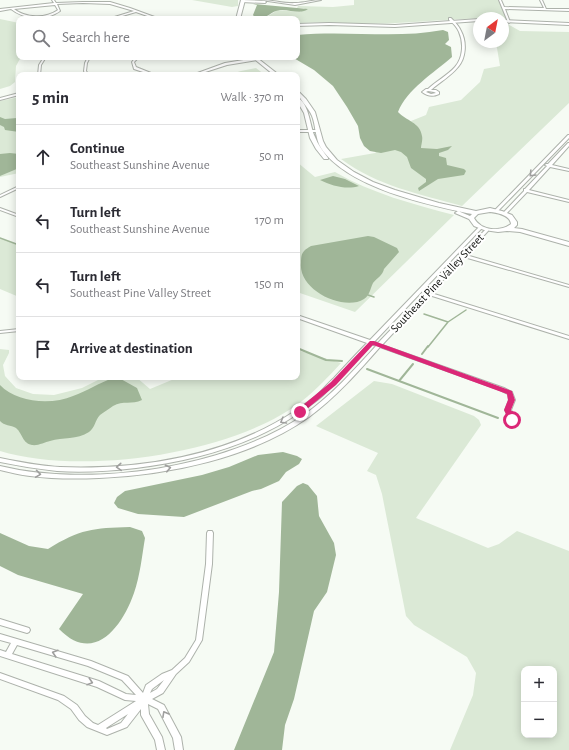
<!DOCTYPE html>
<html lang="en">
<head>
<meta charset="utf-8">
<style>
	:root { --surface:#fff; --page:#f2f2f3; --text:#2b2b33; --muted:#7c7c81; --line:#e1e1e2 }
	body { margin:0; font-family:"Alegreya Sans",sans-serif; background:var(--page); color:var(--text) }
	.controls { position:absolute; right:12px; bottom:12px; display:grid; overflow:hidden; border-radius:8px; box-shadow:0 2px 10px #0003 }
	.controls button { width:36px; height:36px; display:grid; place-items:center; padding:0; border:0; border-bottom:1px solid var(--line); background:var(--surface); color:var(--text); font:20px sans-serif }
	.compass { position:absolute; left:473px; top:12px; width:36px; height:36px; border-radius:50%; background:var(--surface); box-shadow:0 2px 10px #0003; rotate:32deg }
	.stop { position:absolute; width:12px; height:12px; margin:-9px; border:3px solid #db2777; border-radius:50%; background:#fff }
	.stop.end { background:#db2777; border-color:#fff; box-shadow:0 1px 4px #0008 }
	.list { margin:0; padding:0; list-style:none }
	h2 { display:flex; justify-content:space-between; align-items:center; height:52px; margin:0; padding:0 16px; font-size:17px }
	h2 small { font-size:13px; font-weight:400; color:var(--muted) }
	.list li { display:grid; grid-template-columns:26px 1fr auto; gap:12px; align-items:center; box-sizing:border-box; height:64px; padding:0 16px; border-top:1px solid var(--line) }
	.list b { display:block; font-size:15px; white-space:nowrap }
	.list p { margin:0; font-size:13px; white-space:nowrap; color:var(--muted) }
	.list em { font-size:13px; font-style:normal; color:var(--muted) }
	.icon { flex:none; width:22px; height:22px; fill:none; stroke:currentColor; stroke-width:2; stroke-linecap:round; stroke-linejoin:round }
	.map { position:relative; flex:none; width:569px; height:750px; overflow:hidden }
	.search { position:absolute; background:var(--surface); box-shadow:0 2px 10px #0003; left:16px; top:16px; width:284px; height:44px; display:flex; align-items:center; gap:10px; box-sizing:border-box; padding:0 14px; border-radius:8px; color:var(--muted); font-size:15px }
	.panel { position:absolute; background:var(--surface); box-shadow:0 2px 10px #0003; left:16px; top:72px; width:284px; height:308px; border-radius:8px }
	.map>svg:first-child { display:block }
	.green { fill:#dbe9d6; fill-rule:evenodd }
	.water { fill:#a0b698 }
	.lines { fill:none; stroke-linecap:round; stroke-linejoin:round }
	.stream-far1 { stroke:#a0b698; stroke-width:1.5 }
	.stream { stroke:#a0b698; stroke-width:2 }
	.street-casing { stroke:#adb2ab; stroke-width:2 }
	.secondary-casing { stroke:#adb2ab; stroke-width:2 }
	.street { fill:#fff; fill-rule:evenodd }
	.secondary { fill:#fff; fill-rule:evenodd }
	.oneway { stroke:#9f9f9e }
	.route { fill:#db2777 }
	.labels { text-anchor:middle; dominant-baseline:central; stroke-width:4; stroke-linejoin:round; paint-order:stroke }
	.street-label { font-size:12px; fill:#0e100d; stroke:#fff }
</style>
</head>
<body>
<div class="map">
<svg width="569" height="750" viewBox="0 0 569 750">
	<rect width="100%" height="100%" fill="#f6fbf4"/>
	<path class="green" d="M192 0H238V6L232 7Z
		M354 0H499L507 20 503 19V18C467 18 432 21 396 23 363 25 330 21 297 23V19H263L278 10 300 12 305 8H297L298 6 333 7 354 5Z
		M0 19 19 23V57H21L16 66 15 82 10 86 0 89Z
		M503 23H506L520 31 569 32V103L462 206C420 194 377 186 341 159L375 153 411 121 426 115 429 107 461 100 480 82 484 69 500 66 496 42H503Z
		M256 68 265 75H227L241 71Z
		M19 97V173L0 177V101Z
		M297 162 315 177 335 172C373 194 413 204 454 215L355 312 297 292Z
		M0 238 19 245V297L0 289Z
		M0 349 9 350V353L3 365 5 376 16 388 33 394 54 395 82 388 104 377H136L150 389 179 377H297V350L341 363C329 376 316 390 302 401 234 454 82 476 0 451Z
		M374 381 392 384 474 416 479 420 481 425 416 518 488 548 499 544 517 531 569 551V750H450L473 695 476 673 467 657 414 625 406 616 382 494 376 475 367 471 378 453 316 426ZM524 669H554V735H524Z"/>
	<path class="water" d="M253 4 308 9C301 15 289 9 280 10 271 11 267 19 256 19L253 15 257 5Z
		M443 30 448 32 449 40 445 44 451 47 452 57C434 73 407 89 398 112 406 121 420 122 422 136 423 140 421 145 421 148L437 149 452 146 448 150 439 153V156L446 158 447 165 464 169 466 171 464 175 438 179 419 191 418 188 426 182V179L411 168 407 157 401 152 395 150 381 153 370 151 364 146 360 138 358 126 347 107 333 86 314 70 292 57H297V35C346 30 395 39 443 30Z
		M0 117 5 119 17 118 19 120V132L5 130 4 127 0 125Z
		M10 153 19 154V168L0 176V154Z
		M333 176 345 179 359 186C347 190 332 186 320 180Z
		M368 236 374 237 397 248 399 252 384 269C383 275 377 278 373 283 370 289 370 295 364 299 344 312 298 290 301 263 301 254 302 251 311 246Z
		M113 378H119L137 388 142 400C132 405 123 400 113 406 109 409 104 412 100 415 95 420 95 428 89 432 77 440 63 437 50 441 45 442 38 446 32 445 22 443 23 434 16 428 11 425 4 426 0 421V385C17 403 52 405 73 396 87 391 99 383 113 378Z
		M283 452 297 456 302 459 299 464 286 472 279 481 261 489 252 491 184 517 138 514 118 508 114 503 117 497 125 491 202 475 229 467 258 455Z
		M303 483 308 485 317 496 319 516 334 543 336 555 327 592 314 611 294 699 285 725 282 750H234L274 652 279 592 282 502 297 486Z
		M130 527 142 531 145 538C142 556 140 576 134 593 122 627 94 665 59 629L83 594 18 575 0 566V533L29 546 48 549C80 529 93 528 130 527Z"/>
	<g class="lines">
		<path class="stream-far1" d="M0 238 19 245
			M368 295 374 297
			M424 314 448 322
			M428 347 448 322 466 310"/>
		<path class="stream" d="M297 348 326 360 342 361
			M422 354 428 346
			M367 369 498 418
			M399 381 413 364"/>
		<g class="street-casing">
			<path id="street" d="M52 0H54L56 3 83 2H110L130 8 160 19H156L136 12 112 19H108L134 11 110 4 83 3 57 4 60 11C46 21 25 20 11 9L0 11V9L54 3ZM55 5 58 10C45 19 26 18 14 9Z
				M242 0 265 1 266 2 265 3 241 2Z
				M261 0C272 0 285 4 296 3 304 3 313 0 321 0L295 5Z
				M499 0H501L504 7 544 8 540 0H542L546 9H569V11L505 9 510 22 509 23 508 22Z
				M449 18H451C455 22 459 26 461 31 467 42 466 58 458 67 451 76 440 82 431 90H436L439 92V94C433 97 427 96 422 92L426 89H428C436 81 447 76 455 67 463 58 464 43 459 32 457 27 453 23 449 20ZM428 91 434 92 436 93 431 94 426 92Z
				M44 57H46L41 65 40 75H38L39 65Z
				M88 57H90L87 63 86 71 89 75H86L84 71 85 63Z
				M136 57H139L134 62 136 67 156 75H152L134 69 132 62Z
				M256 58H257V60L227 65 196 75H192L225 63Z
				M19 93V95L0 100V98Z
				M297 130H318L320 131 318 132H297Z
				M568 135H569V138L497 212H495V210Z
				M568 143H569V146L552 165 569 169V171L550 167 529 190 569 200V202L527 192 506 214H504V212L524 191V189H525L547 166 545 165 546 164H548Z
				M19 186V188L0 197V195Z
				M0 208 19 215V217L0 210Z
				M479 227H480L482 228 374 342 378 343 425 294 424 293V292H427L460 256 459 255 460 254H462L486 229H488V231L466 255 569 285V287L464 257 431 293 569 336V339L429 295 382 345 504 388 512 392 515 400 511 410 517 423 516 424H512L505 410 509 400 508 394 500 390 380 347C358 372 336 397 309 417 251 458 169 475 99 478 76 479 53 479 30 476 20 475 10 472 0 470V466C91 488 226 468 304 415 331 396 354 370 376 346L371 344C360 356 349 368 338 379 332 385 327 392 321 397 314 403 306 408 299 413 250 446 194 461 136 468 110 471 83 473 57 471 38 469 19 466 0 462V458C20 462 40 466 60 467 140 470 227 456 295 411 302 406 310 401 317 395 323 390 328 383 334 378 345 366 356 354 367 343L297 318V315L370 340Z
				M19 329V331L0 333V331Z
				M208 531H212L213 533 212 564 202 640 189 662 176 674 163 693 152 699 164 705 181 737 183 750H175L173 738 158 709 148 704 149 714 162 737 165 750H157L155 740 142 717 141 715V709L127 727 107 735 87 727 79 720 71 709 58 700 0 679V673L64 696 77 705 85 716 93 723 98 725 136 701 125 700 97 687 0 656V650L6 652 11 643 0 640V634L91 661 128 676 143 693 146 685 162 674 172 670 185 658 196 640 206 564 207 533ZM17 645 88 666 122 680 136 695 126 694 99 681 12 654ZM164 680 157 689 150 693 152 689ZM128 714 121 723 107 729 106 728Z
				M0 619 29 628 30 630 29 632 27 633 0 625Z"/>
		</g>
		<g class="secondary-casing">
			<path id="secondary" d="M241 0H245L240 19H236Z
				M479 19V21L395 27 329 25 297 26V24L329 23 395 25Z
				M503 20 569 23V25L503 22Z
				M252 57H256L279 75H274Z
				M297 90 306 99 315 112 323 141 326 147 337 160 354 172 373 182 395 190 439 203 476 211 490 208 502 211 512 215 517 222V225L514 228 522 229 569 242V246L520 232 507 231 498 232 484 230 474 226 469 219 455 213 458 211 470 216 472 214C428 205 348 188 321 148 315 138 316 126 312 116 309 108 297 97 297 90ZM490 212C498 213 510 215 511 224 500 232 481 231 474 218L478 214Z
				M297 97C310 105 309 124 315 137 318 145 323 151 328 158V159H324L316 149 310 138 304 113 297 101Z"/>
		</g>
		<use href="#street" class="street"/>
		<use href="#secondary" class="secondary"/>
	</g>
	<defs><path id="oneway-chevron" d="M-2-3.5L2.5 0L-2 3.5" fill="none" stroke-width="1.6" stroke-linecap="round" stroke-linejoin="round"/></defs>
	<g class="oneway">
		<use href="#oneway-chevron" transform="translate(532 174) rotate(134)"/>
		<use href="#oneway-chevron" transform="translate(283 421) rotate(150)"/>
		<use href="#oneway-chevron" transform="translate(119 467) rotate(176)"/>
		<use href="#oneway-chevron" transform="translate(168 468) rotate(-13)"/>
		<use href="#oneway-chevron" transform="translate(38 474) rotate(8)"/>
		<use href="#oneway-chevron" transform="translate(55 653) rotate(-163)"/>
		<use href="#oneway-chevron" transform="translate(90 682) rotate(18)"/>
		<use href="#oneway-chevron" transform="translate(165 714) rotate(-119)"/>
	</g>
	<path class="route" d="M370 341H374L512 391 515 400 511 410 516 420 515 422H510L504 410 508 400 507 394 373 345 336 385 302 413H297V410L331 382Z"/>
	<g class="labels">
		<g class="street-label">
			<text transform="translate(437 283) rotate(-47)">Southeast Pine Valley Street</text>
		</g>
	</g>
</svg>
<div class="controls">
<button>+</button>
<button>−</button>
</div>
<svg class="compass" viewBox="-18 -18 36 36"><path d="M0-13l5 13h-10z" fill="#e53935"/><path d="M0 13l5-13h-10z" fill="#7c7c81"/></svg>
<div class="stop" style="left:512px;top:420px"></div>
<div class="stop end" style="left:300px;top:412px"></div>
<div class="search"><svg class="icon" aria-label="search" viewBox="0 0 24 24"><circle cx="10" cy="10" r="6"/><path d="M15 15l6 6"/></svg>Search here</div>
<section class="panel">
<h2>5 min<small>Walk · 370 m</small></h2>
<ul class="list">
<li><svg class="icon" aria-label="ahead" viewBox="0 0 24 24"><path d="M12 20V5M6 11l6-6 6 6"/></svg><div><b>Continue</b><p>Southeast Sunshine Avenue</p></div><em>50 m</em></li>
<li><svg class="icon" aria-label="left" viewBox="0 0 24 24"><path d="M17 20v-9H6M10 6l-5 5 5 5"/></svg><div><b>Turn left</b><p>Southeast Sunshine Avenue</p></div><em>170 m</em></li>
<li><svg class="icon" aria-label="left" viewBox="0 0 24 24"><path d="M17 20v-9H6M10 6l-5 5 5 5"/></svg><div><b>Turn left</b><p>Southeast Pine Valley Street</p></div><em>150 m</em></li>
<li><svg class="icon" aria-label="arrive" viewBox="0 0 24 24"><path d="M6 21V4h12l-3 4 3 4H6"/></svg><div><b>Arrive at destination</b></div></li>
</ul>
</section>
</div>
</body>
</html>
